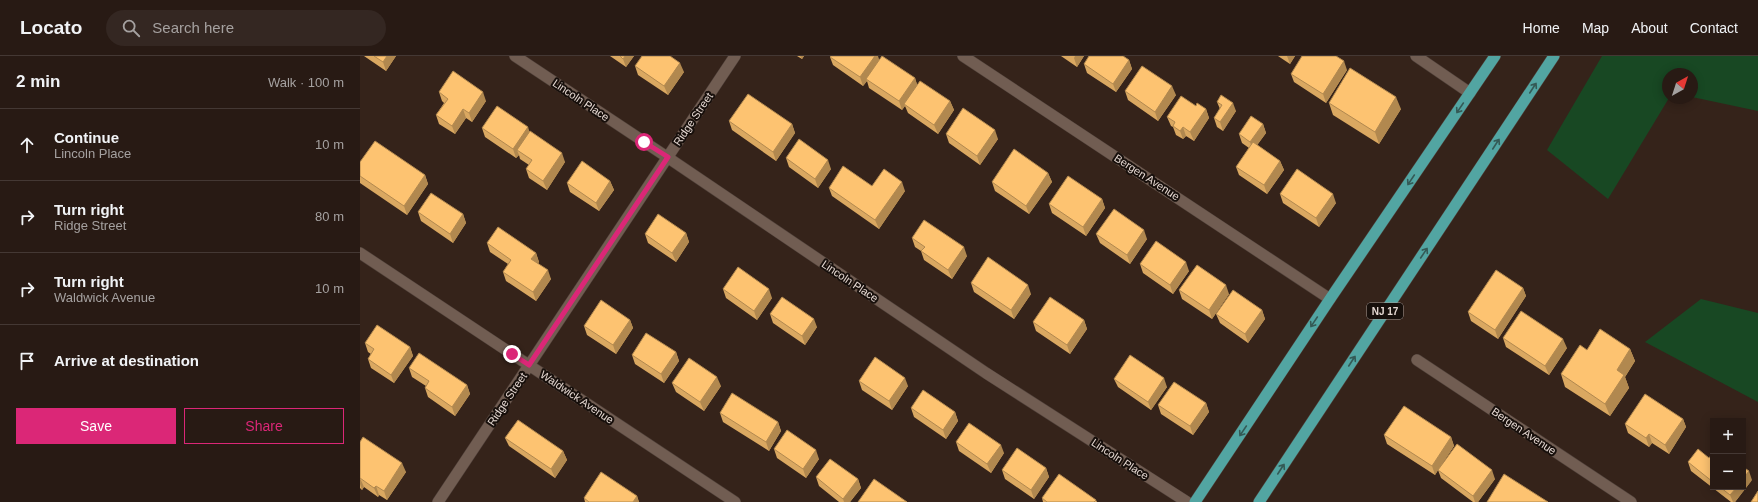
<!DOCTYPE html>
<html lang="en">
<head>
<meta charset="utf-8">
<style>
	:root { --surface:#281a14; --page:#342722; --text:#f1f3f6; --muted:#a5a1a0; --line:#443834; --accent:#db2777 }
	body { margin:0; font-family:Arial,sans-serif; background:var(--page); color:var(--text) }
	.controls { position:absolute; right:12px; bottom:12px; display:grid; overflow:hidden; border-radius:0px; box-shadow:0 2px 10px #0003 }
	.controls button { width:36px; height:36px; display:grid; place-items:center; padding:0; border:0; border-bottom:1px solid var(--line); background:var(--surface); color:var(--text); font:20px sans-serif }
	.compass { position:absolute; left:1302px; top:12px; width:36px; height:36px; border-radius:50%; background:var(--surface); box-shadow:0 2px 10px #0003; rotate:39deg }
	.stop { position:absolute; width:12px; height:12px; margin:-9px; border:3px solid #db2777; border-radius:50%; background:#fff }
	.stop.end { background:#db2777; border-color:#fff; box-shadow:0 1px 4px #0008 }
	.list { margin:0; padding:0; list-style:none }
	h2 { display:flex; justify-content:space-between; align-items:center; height:52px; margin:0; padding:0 16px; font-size:17px }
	h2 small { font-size:13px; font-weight:400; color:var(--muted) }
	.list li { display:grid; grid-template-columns:26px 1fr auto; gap:12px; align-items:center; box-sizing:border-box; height:72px; padding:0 16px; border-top:1px solid var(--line) }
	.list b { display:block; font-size:15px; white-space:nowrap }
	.list p { margin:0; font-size:13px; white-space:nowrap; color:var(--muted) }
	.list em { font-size:13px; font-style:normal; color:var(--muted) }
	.actions { display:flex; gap:8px; padding:12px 16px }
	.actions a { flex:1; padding:9px 0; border:1px solid var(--accent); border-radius:0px; text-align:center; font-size:14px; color:var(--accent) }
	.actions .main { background:var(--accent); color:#fff }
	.icon { flex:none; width:22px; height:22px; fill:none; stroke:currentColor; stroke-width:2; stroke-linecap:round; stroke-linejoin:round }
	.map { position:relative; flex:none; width:1398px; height:446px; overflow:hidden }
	header { display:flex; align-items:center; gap:24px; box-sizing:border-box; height:56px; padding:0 20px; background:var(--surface); border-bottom:1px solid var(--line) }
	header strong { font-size:19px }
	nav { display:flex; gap:22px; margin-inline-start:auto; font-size:14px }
	.search { width:280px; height:36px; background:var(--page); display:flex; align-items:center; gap:10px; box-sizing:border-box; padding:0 14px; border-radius:22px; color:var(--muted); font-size:15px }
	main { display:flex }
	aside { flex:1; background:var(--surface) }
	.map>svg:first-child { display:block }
	.green { fill:#184823 }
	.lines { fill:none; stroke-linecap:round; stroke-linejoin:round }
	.minor-casing { stroke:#50413a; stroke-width:12 }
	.trunk-casing { stroke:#50413a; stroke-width:12 }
	.minor { stroke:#715d52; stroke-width:11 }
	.trunk { stroke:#52a5a2; stroke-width:11 }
	.wall { fill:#daa861 }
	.shaded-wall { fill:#b1884f }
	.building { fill:#fdc371; stroke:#b1884f }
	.oneway { stroke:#345a56 }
	.route { stroke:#db2777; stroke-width:5 }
	.labels { text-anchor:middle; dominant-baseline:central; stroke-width:4; stroke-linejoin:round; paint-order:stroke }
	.shield { fill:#170f0b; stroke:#a79c96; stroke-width:1 }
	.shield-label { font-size:10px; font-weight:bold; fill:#e5d8d2 }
	.street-label { font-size:11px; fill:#e5d8d2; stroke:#170f0b }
</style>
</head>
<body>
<header>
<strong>Locato</strong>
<div class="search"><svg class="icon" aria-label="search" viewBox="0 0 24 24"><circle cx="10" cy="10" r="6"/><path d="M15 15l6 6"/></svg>Search here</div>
<nav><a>Home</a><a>Map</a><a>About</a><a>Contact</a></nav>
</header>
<main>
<aside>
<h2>2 min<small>Walk · 100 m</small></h2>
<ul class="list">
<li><svg class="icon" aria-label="ahead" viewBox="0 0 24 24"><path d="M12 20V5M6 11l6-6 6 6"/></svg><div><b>Continue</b><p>Lincoln Place</p></div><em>10 m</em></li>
<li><svg class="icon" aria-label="right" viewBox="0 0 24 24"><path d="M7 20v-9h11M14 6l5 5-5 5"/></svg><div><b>Turn right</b><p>Ridge Street</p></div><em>80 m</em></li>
<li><svg class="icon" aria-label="right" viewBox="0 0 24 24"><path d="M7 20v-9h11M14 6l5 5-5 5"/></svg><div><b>Turn right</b><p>Waldwick Avenue</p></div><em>10 m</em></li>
<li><svg class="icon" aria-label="arrive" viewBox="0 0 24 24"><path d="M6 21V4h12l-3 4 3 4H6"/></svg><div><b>Arrive at destination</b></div></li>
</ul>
<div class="actions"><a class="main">Save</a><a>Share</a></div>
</aside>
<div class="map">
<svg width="1398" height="446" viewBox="0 0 1398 446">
	<rect width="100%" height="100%" fill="#35231a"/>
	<path class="green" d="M1242 0H1398V55L1332 41V18H1308L1309 42 1248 143 1187 94Z
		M1341 243 1398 257V346L1285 286Z"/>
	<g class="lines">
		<g class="minor-casing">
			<path id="minor" d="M155 0 307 101 626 317 827 446
				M603 0 970 243
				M1056 0 1110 37
				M0 197 375 446
				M1057 304 1271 446
				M78 446 375 0"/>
		</g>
		<g class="trunk-casing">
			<path id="trunk" d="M835 446 970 243 1135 0
				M899 446 1194 0"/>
		</g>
		<use href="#minor" class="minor"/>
		<use href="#trunk" class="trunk"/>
	</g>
	<path class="wall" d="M4 0H36L26 15Z
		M250 0H274L266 11Z
		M437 0H444L442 3Z
		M701 0H724L717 11Z
		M918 0H935L930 8Z
		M470 1 519 4 555 22 557 29 590 45 594 54 578 78 548 57 545 50 542 54 509 32 507 25 503 30 473 9Z
		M769 4 772 13 756 36 727 17 724 8Z
		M275 10 324 16 308 39 278 19Z
		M987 14 966 47 934 26 931 18Z
		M765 35 816 39 798 65 768 44Z
		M79 36 126 45 112 66 106 62 95 78 79 68 76 59 84 47 82 45Z
		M857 46 876 55 863 75 857 71 854 62 860 53Z
		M969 47 1041 53 1019 88 973 59Z
		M836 50 846 53 849 62 834 85 826 80 823 83 816 79 813 71 811 70 807 61Z
		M369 65 432 68 435 77 416 105 372 74Z
		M903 68 906 77 897 89 920 105 924 114 907 138 879 119 876 111 889 92 882 87 879 78Z
		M122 72 170 76 205 106 187 134 169 122 166 113 169 109 160 103 159 99 156 102 125 81Z
		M586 78 638 83 620 109 589 87Z
		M426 102 471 113 458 132 429 111Z
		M0 106 65 119 68 128 47 159 0 127Z
		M688 117 692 126 669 158 635 135 632 126Z
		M250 125 254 134 239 155 210 136 207 127Z
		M512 130 545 135 519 173 472 140 469 132Z
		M920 138 976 147 959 171 923 147Z
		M742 143 745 152 726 180 692 157 689 148Z
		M58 156 103 158 106 167 93 187 61 165Z
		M326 177 329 186 316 206 288 187 285 178Z
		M736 178 787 183 770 208 740 187Z
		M552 182 607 200 592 223 564 204 561 195 555 191Z
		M127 187 176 197 179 206 178 207 191 223 176 245 146 225 143 216 148 208 130 196Z
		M780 208 829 215 813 238 783 217Z
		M611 227 671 238 654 263 614 236Z
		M1163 232 1166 240 1138 283 1111 265 1108 256Z
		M363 233 412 242 397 264 366 242Z
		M819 234 869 238 852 263 822 243Z
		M902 254 905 263 888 287 860 267 856 258Z
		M410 258 457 271 445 289 413 267Z
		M270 264 273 272 256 298 227 279 224 270Z
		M724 264 727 273 710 298 676 275 673 266Z
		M1143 282 1207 292 1189 319 1146 291Z
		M5 287 50 291 53 300 34 327 11 312 8 303 11 298 8 296Z
		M1270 293 1275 305 1265 321 1269 332 1250 360 1205 331 1201 318 1227 294Z
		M316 296 319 305 304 327 275 308 272 299Z
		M49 312 107 329 110 338 95 360 68 341 65 332 66 330 52 321Z
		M754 323 807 331 791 354 758 331Z
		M499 325 548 330 532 354 502 334Z
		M312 327 361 330 344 355 316 336Z
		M846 347 849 356 833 379 801 358 798 349Z
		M551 352 595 356 598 365 586 383 554 361Z
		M360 357 418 366 421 375 409 395 363 366Z
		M1323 363 1326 371 1309 398 1292 387 1289 391 1268 377 1265 368Z
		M1024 379 1091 381 1094 390 1082 408 1135 423 1118 446H1113L1081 422 1078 414 1075 419 1027 388Z
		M145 382 203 395 207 404 195 422 149 390Z
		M0 386 46 416 27 444 19 439 18 441 4 431 2 434 0 432Z
		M596 386 644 397 631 417 599 395Z
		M414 393 459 403 446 422 417 402Z
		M1353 397V431H1383L1392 424 1375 446H1371L1331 415 1328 406 1349 402Z
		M686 412 689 421 674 443 645 423 642 414Z
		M456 421 498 423 501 432 490 446H479L459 430Z
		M277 440 279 446H225L224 442Z
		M682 442 736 444 737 446H683Z"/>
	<path class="shaded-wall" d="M27 0H36L26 15 23 6Z
		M265 0H274L266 11 263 3Z
		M440 0H444L442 3Z
		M515 0H518L520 6 506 23 507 25 503 30 500 21Z
		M715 0H724L717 11 714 2Z
		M927 0H935L930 8Z
		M769 4 772 13 756 36 753 28Z
		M984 5 987 14 966 47 963 38Z
		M320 7 324 16 308 39 304 30Z
		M555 22 558 31 544 48 545 50 542 54 539 45Z
		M812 30 816 39 798 65 795 56Z
		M123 36 126 45 112 66 109 57Z
		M1036 41 1041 53 1019 88 1015 76Z
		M590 45 594 54 578 78 574 69Z
		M873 47 876 55 863 75 860 66Z
		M103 53 106 62 95 78 92 70Z
		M846 53 849 62 834 85 830 76Z
		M432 68 435 77 416 105 413 96Z
		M903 68 906 77 893 95 890 86Z
		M168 71 171 80 157 94 159 99 156 102 153 93Z
		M823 71 826 80 823 83 820 75Z
		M635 74 638 83 620 109 617 100Z
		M202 97 205 106 187 134 183 125Z
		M468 104 471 113 458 132 455 123Z
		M920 105 924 114 907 138 904 129Z
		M688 117 692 126 669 158 666 150Z
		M65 119 68 128 47 159 44 150Z
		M250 125 254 134 239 155 236 147Z
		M542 126 545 135 519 173 515 164Z
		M973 138 976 147 959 171 956 162Z
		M742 143 745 152 726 180 723 171Z
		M103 158 106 167 93 187 90 178Z
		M784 174 787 183 770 208 767 199Z
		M326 177 329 186 316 206 312 197Z
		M604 191 607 200 592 223 588 214Z
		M176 197 179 206 175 212 171 203Z
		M826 206 829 215 813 238 810 229Z
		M188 214 191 223 176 245 173 236Z
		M668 229 671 238 654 263 651 254Z
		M866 229 869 238 852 263 849 254Z
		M1163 232 1166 240 1138 283 1135 274Z
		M409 233 412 242 397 264 394 255Z
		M902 254 905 263 888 287 885 278Z
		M454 263 457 271 445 289 442 280Z
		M270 264 273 272 256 298 253 289Z
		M724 264 727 273 710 298 707 289Z
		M1203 283 1207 292 1189 319 1185 310Z
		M50 291 53 300 34 327 31 319Z
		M1270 293 1275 305 1265 321 1269 332 1250 360 1245 348 1257 314Z
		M316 296 319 305 304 327 301 318Z
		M357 321 361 330 344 355 340 346Z
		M545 322 548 330 532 354 529 345Z
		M804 322 807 331 791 354 788 346Z
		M107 329 110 338 95 360 92 351Z
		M846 347 849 356 833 379 830 370Z
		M595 356 598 365 586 383 583 374Z
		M1323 363 1326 371 1309 398 1305 389Z
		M418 366 421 375 409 395 406 386Z
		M1289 378 1292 387 1289 391 1286 382Z
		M1091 381 1094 390 1075 419 1072 410Z
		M641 389 644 397 631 417 627 408Z
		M456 394 459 403 446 422 443 413Z
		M203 395 207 404 195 422 191 413Z
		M42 407 46 416 27 444 24 435Z
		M686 412 689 421 674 443 671 434Z
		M1132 414 1135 423 1118 446H1115L1113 440Z
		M1389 415 1392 424 1375 446H1373L1370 439 1377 431H1383V423Z
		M0 422 4 431 2 434 0 428Z
		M498 423 501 432 490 446H484L483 443Z
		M16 430 19 439 18 441 14 432Z
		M277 440 279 446H273Z"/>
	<path class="building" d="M14 0H27L23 6Z
		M260 0H265L263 3Z
		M282 0H310L320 7 304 30 275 10Z
		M471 0H515L500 21 470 1Z
		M522 0 555 22 539 45 506 23Z
		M729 0H763L769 4 753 28 724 8Z
		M942 0H976L984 5 963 38 931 18Z
		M782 10 812 30 795 56 765 35Z
		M990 12 1036 41 1015 76 969 47Z
		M93 15 123 36 109 57 103 53 92 70 76 59 88 43 79 36Z
		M560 25 590 45 574 69 544 48Z
		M388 38 432 68 413 96 369 65Z
		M861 39 873 47 860 66 854 62 862 49 857 46Z
		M821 40 836 50 837 47 846 53 830 76 823 71 820 75 813 70 815 66 807 61Z
		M137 50 168 71 153 93 122 72Z
		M603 52 635 74 617 100 586 78Z
		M891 60 903 68 890 86 879 78Z
		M170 75 202 97 183 125 166 113 172 104 157 94Z
		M439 83 468 104 455 123 426 102Z
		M15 85 65 119 44 150 0 120V106Z
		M893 86 920 105 904 129 876 111Z
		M654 93 688 117 666 150 632 126Z
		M222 105 250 125 236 147 207 127Z
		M483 110 512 130 524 113 542 126 515 164 469 132Z
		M937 113 973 138 956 162 920 138Z
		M708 120 742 143 723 171 689 148Z
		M71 137 103 158 90 178 58 156Z
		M754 153 784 174 767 199 736 178Z
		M298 158 326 177 312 197 285 178Z
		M564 164 604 191 588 214 561 195 565 191 552 182Z
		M138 171 176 197 171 203 188 214 173 236 143 216 151 204 127 187Z
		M796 185 826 206 810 229 780 208Z
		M628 201 668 229 651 254 611 227Z
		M837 209 866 229 849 254 819 234Z
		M378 211 409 233 394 255 363 233Z
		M1136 214 1163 232 1135 274 1108 256Z
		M873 234 902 254 885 278 856 258Z
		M422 241 454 263 442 280 410 258Z
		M690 241 724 264 707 289 673 266Z
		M241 244 270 264 253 289 224 270Z
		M1161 255 1203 283 1185 310 1143 282Z
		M17 269 50 291 31 319 8 303 14 293 5 287Z
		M1240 273 1270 293 1257 314 1264 319 1245 348 1201 318 1220 289 1227 294Z
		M286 277 316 296 301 318 272 299Z
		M59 297 107 329 92 351 65 332 69 325 49 312Z
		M770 299 804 322 788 346 754 323Z
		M515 301 545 322 529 345 499 325Z
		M329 302 357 321 340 346 312 327Z
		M814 326 846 347 830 370 798 349Z
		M563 334 595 356 583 374 551 352Z
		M372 337 418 366 406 386 360 357Z
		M1285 338 1323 363 1305 389 1289 378 1286 382 1265 368Z
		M1044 350 1091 381 1072 410 1024 379Z
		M158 364 203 395 191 413 145 382Z
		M609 367 641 389 627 408 596 386Z
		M427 374 456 394 443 413 414 393Z
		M3 381 42 407 24 435 16 430 14 432 0 422V423V386Z
		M1097 388 1132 414 1113 440 1078 414Z
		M657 392 686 412 671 434 642 414Z
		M1338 393 1349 402 1353 397V426L1328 406Z
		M470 403 498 423 483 443 456 421Z
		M1383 411 1389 415 1383 423Z
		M241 416 277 440 273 446H229L224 442Z
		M699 418 736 444 734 446H687L682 442Z
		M1144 418 1188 446H1127Z
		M514 423 547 446H498Z
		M1360 431H1377L1370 439Z
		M1398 435V446H1391Z"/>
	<defs><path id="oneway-shaft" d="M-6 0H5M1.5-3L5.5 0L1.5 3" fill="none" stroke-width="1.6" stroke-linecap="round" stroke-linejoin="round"/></defs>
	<g class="oneway">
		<use href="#oneway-shaft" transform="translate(1173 32) rotate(-57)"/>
		<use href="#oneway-shaft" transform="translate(1100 52) rotate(124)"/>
		<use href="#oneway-shaft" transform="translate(1136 88) rotate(-57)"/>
		<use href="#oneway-shaft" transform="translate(1051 124) rotate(124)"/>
		<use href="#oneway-shaft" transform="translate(1064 197) rotate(-56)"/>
		<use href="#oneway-shaft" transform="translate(954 266) rotate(124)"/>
		<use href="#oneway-shaft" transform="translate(992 305) rotate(-57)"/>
		<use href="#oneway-shaft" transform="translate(883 375) rotate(124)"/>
		<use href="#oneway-shaft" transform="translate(921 413) rotate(-57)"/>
	</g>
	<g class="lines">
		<path class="route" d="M152 298 169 309 308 101 284 86"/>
	</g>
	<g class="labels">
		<rect class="shield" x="1007" y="247" width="36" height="16" rx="3"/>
		<g class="shield-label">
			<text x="1025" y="255">NJ 17</text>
		</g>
		<g class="street-label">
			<text transform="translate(221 44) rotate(34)">Lincoln Place</text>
			<text transform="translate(333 63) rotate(-56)">Ridge Street</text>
			<text transform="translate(787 121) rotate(33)">Bergen Avenue</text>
			<text transform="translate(490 225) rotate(34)">Lincoln Place</text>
			<text transform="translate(217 341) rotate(34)">Waldwick Avenue</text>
			<text transform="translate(147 343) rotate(-56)">Ridge Street</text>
			<text transform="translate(1164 375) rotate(34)">Bergen Avenue</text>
			<text transform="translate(760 403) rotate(33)">Lincoln Place</text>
		</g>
	</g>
</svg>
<div class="controls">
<button>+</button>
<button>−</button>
</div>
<svg class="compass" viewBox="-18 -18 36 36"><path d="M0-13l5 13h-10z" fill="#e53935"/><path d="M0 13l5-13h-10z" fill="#a5a1a0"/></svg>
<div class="stop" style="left:284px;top:86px"></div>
<div class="stop end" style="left:152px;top:298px"></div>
</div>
</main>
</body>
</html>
